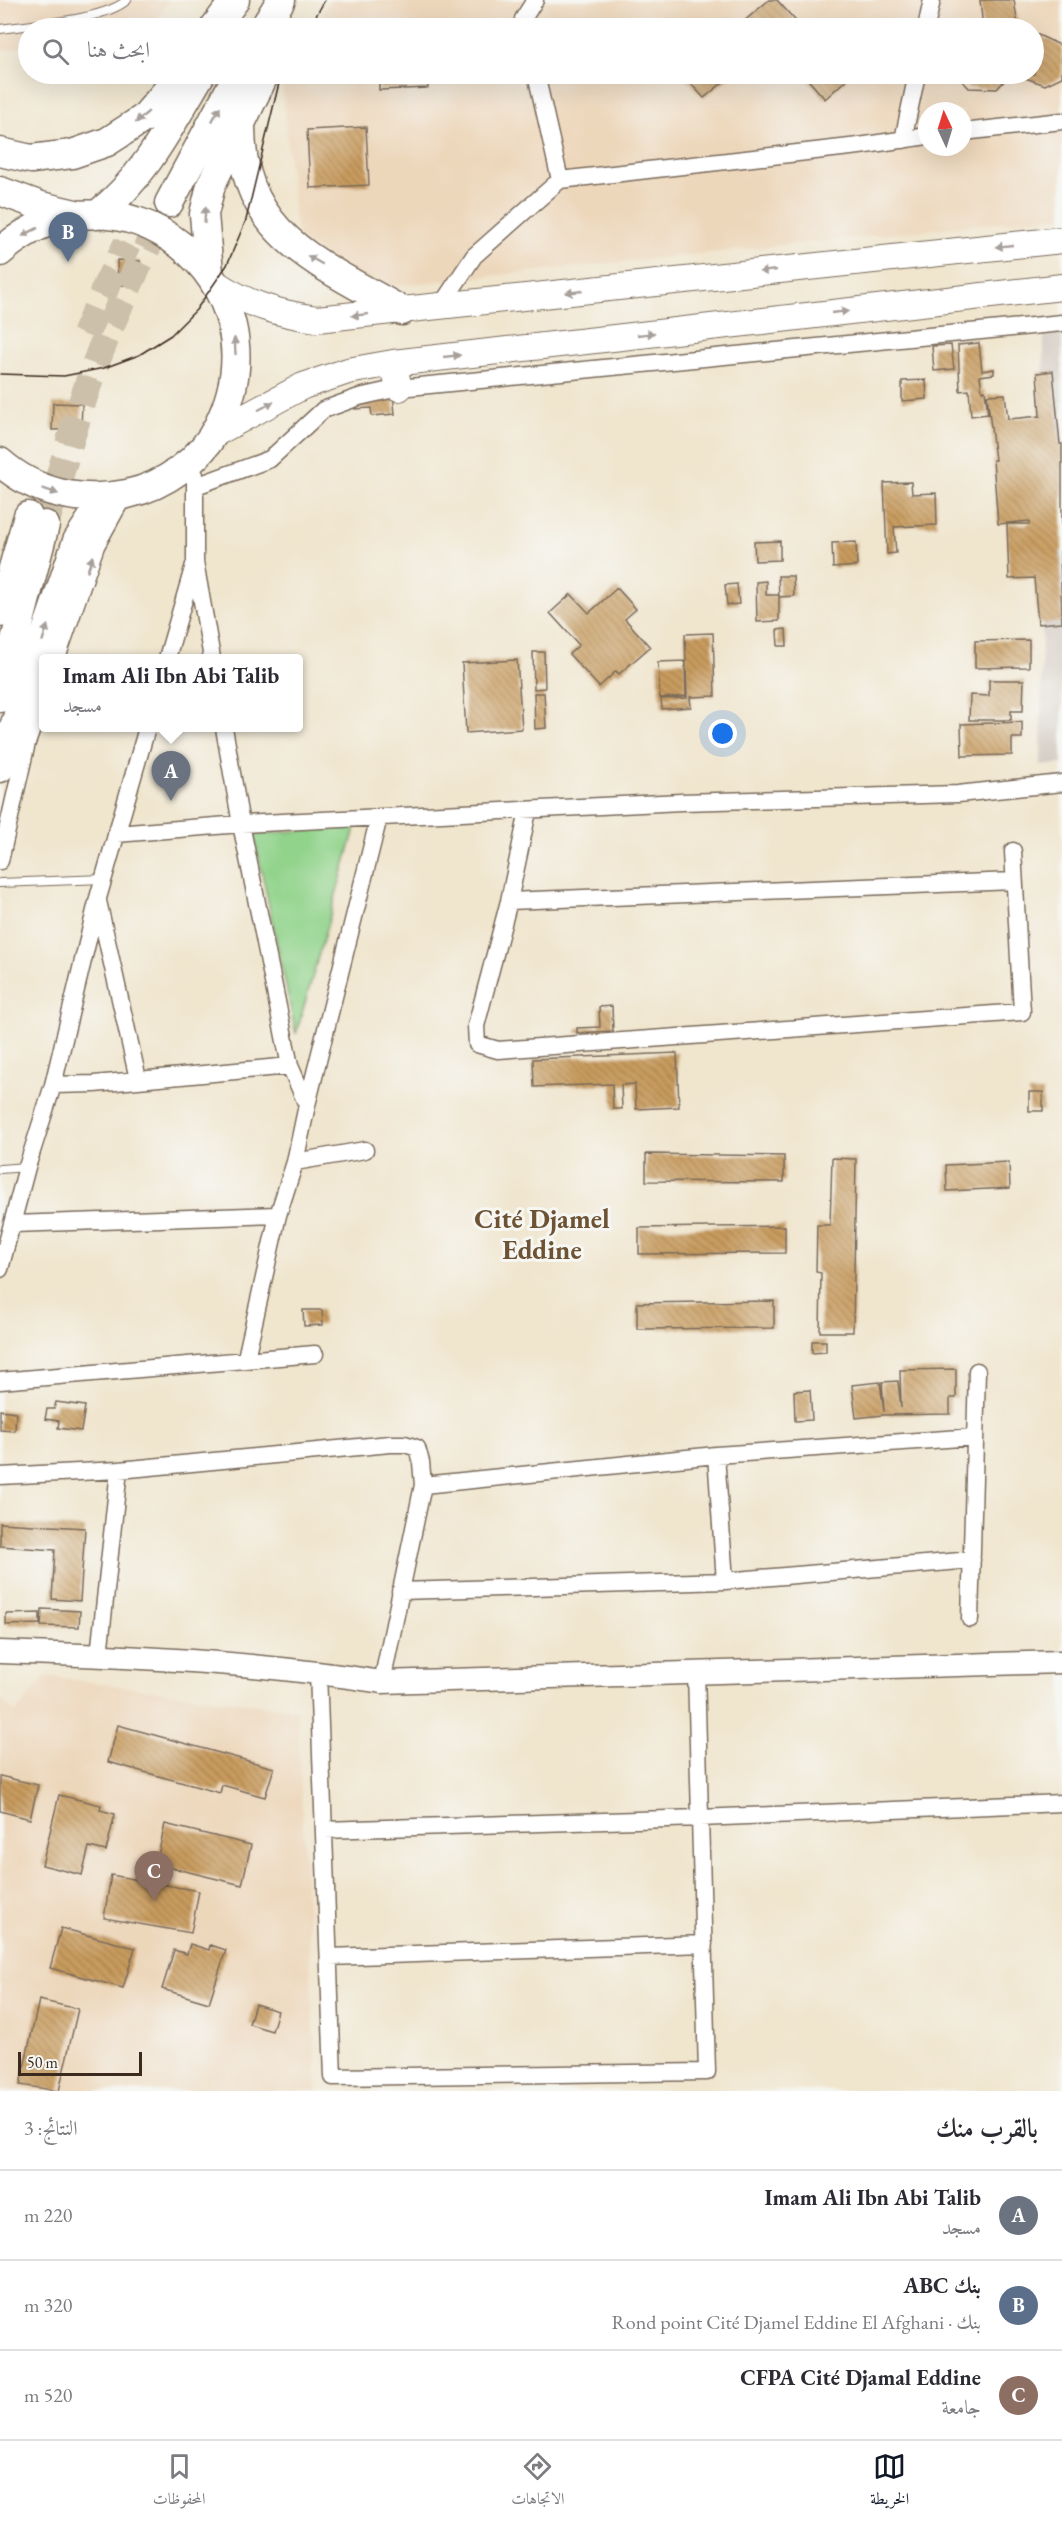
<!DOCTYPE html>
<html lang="ar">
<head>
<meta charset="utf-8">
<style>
	:root { --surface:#fff; --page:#f7f7f7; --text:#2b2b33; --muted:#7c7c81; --line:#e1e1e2; --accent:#111827 }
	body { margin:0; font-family:"EB Garamond",Amiri,serif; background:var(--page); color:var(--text); direction:rtl }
	.compass { position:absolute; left:918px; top:102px; width:54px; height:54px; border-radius:50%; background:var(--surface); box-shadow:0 6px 24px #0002; rotate:356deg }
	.scale { position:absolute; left:18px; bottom:15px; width:124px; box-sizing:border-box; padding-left:6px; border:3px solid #3b2a1e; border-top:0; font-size:16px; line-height:21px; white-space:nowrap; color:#3b2a1e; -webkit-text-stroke:4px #f6f6f2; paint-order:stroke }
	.you { position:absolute; left:723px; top:734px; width:21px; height:21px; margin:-15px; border:4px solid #fff; border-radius:50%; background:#1a73e8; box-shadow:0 0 0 9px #1a73e833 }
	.badge { display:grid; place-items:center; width:39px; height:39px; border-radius:50%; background:var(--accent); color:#fff; font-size:20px; font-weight:700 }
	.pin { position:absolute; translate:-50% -50px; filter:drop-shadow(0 2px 3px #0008) }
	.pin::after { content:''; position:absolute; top:32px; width:21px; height:18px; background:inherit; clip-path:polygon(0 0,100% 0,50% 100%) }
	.popup { position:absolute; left:39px; top:654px; width:264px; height:78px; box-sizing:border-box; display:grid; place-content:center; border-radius:6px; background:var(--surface); filter:drop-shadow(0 2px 4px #0005); font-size:20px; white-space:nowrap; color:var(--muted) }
	.popup b { font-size:22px; color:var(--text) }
	.popup::after { content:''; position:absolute; left:50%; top:100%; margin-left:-12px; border:12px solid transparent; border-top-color:var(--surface) }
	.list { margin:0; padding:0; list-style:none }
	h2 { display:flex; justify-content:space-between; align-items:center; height:78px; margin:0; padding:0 24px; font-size:26px }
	h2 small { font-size:20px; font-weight:400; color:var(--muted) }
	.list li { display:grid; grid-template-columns:39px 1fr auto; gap:18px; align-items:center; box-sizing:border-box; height:90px; padding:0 24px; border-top:2px solid var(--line) }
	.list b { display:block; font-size:22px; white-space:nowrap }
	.list p { margin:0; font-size:20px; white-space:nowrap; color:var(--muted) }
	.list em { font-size:20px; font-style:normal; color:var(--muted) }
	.icon { flex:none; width:33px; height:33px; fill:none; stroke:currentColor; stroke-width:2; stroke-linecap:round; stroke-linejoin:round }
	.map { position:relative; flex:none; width:1062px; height:2091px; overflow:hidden; direction:ltr }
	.search { position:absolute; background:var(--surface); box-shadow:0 6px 24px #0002; left:18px; right:18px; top:18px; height:66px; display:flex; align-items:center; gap:15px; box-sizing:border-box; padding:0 21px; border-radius:33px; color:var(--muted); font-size:22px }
	.sheet { height:348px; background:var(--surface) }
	nav { display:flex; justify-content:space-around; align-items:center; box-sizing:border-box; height:84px; border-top:2px solid var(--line); background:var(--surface); font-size:16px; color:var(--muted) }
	nav a { display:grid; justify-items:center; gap:3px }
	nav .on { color:var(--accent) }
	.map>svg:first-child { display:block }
	.built { fill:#edd7bb; fill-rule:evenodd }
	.industrial { fill:#ccc2b9 }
	.park { fill:#91d38b; stroke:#667e54; stroke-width:1.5 }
	.building { fill:url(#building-back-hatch) }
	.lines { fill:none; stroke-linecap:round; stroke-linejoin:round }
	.highway-tunnel { stroke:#ccc0aa; stroke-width:28; stroke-dasharray:28 14; stroke-linecap:butt }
	.lane-casing { stroke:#7a6b5b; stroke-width:10 }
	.street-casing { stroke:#7a6b5b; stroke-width:19 }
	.secondary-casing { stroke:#7a6b5b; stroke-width:25 }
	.primary-casing { stroke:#7a6b5b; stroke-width:28 }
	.highway-casing { stroke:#7a6b5b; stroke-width:31 }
	.lane { stroke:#fff; stroke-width:8 }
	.street { stroke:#fff; stroke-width:16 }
	.secondary { stroke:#fff; stroke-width:22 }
	.primary { stroke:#fff; stroke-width:26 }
	.highway { stroke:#fff; stroke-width:28 }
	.tram { stroke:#3b2a1e; stroke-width:1.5 }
	.oneway { fill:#a79f9a }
	.labels { text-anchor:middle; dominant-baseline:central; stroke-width:6; stroke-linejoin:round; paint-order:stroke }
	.district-label { font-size:27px; font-weight:bold; fill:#6d5234; stroke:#f6f6f2 }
</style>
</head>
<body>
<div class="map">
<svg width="1062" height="2091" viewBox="0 0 1062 2091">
	<defs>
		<pattern id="building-back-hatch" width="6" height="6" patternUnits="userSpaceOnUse" patternTransform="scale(1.5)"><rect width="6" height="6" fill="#c99c5e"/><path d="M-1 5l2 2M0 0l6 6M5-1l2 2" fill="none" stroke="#a47f4d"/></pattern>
	</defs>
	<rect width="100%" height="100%" fill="#f6f6f2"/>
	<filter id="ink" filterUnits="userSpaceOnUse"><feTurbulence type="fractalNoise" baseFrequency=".0167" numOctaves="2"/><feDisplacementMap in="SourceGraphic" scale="12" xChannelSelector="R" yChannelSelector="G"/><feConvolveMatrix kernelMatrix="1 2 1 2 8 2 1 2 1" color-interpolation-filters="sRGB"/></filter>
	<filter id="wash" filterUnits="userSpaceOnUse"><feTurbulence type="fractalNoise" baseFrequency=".008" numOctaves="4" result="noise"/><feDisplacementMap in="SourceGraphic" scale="24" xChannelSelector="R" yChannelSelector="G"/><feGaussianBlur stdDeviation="1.35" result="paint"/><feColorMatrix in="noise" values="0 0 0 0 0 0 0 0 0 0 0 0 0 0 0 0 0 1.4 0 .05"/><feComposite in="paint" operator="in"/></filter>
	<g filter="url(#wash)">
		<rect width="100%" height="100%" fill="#f0e5cd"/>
		<path class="built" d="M0 0H170L152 25 131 28H28V46L0 51Z
			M330 0H1062V216L375 288 297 238 282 90 291 74H1034V28H314ZM927 111H963V147H927Z
			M46 1676 297 1710 317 2091H0V1699L16 1712Z"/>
		<path class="industrial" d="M1062 328V764L1041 766 1044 329Z"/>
		<path class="park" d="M356 825 296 1034 254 835Z"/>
		<g id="blocks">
			<path class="building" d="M769 0H777L802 28H736Z
				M980 0H1014L1018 26 1024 28H983Z
				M1034 33 1062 46V77L1045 85 1014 74H1034Z
				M379 74H427L428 88 379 90Z
				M682 74H733L704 98Z
				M803 74H841L846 80 825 99Z
				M956 74H988L992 79 1000 74 1005 80 997 89 969 88Z
				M366 127 369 185 310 188 307 130Z
				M117 260 140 261 139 286 118 285Z
				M979 343 982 371 994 369V374L980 376 982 391 985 390 988 414 971 416 969 390 960 391 958 345Z
				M951 345 954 369 934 371 932 346Z
				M1053 371 1060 444H1062V551H1060L1062 622 1038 624 1034 578 1009 579 1007 524H1029V521L998 524 993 460H995L987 395 1005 394 1008 419 1040 416 1037 373Z
				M926 380 927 399 902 401V381Z
				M393 393 395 414 372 416 371 408 355 409 354 397Z
				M53 403 82 404 81 429 52 430Z
				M911 482 912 494 936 493 937 525 894 527 896 553 887 554 884 483Z
				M780 541V560L755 561 754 542Z
				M856 542 857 566 833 568 832 543Z
				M778 576H793L794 596 779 597Z
				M766 581V595H779V621L757 622 756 582Z
				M737 584 739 604 727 605 725 585Z
				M617 588 636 609 625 619 650 647 619 674 616 671 599 687 569 654 579 645 550 613 571 594 589 613Z
				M786 629 787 646H778L777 630Z
				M713 633 715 696 690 697 691 707 662 709 661 699 687 698 685 634Z
				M1029 640V667L975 668V641Z
				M533 652H544L545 688 534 689Z
				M517 660 522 729 466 733 462 663Z
				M685 661 686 696 660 698 658 662Z
				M989 680H1024L1023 711H1011V720H969L970 695 989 696Z
				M534 693H544L546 728 535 729Z
				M1022 722V738H1012V755L962 756 961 724Z
				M612 1006 613 1031 577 1033V1028L600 1027 599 1007Z
				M677 1053 679 1107 636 1109 635 1084 621 1085 622 1109H613L612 1084 534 1087 533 1059Z
				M1029 1092H1043V1111H1029Z
				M646 1154 784 1156V1182L646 1181Z
				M832 1158 856 1159 853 1332H820L821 1273 816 1272 817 1225H830Z
				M1009 1162 1010 1188 947 1191 946 1165Z
				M785 1226V1253L639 1254V1228Z
				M774 1301V1328L637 1329V1303Z
				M303 1310H322L323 1325 304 1326Z
				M812 1341H826V1352L812 1353Z
				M956 1369V1398H950V1414L883 1415 856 1418 852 1385 880 1382 884 1412 882 1382 898 1381 901 1408 900 1370Z
				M810 1390 812 1420 795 1421 794 1391Z
				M56 1402 85 1406 81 1431 58 1428 59 1421 45 1419 47 1409H54Z
				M0 1410 16 1412 15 1431 0 1430Z
				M0 1523 85 1528 80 1601 52 1599 55 1550 0 1546Z
				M42 1609 80 1611 79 1627 41 1626Z
				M40 1613V1624L6 1625V1614Z
				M118 1725 274 1768 265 1797 222 1785 220 1793 108 1762Z
				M0 1776 38 1785 30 1819 0 1811Z
				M59 1795 101 1805 100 1810 115 1814 106 1851 89 1847 82 1875 42 1865Z
				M165 1824 251 1845 242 1885 156 1864Z
				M111 1875 199 1891 191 1933 104 1918Z
				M61 1928 135 1948 123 1988 50 1968Z
				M190 1944 209 1950 210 1945 226 1950 209 2003 162 1989 174 1950 187 1954Z
				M39 2000 78 2009 59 2091 20 2085Z
				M255 2004 278 2011 272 2031 249 2024Z"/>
		</g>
	</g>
	<g filter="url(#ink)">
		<use href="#blocks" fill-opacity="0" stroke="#7a6b5b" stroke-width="1.5"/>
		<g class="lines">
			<path class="highway-tunnel" d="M85 335 107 284 127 244
				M45 525C63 466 79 405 102 347 121 298 146 250 169 203"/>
			<g class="lane-casing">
				<path id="lane" d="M0 29C33 24 103 21 127 0
					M0 883 103 879
					M0 1169 27 1167"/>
			</g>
			<g class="street-casing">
				<path id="street" d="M526 28 523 19 535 0
					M926 28 932 0
					M536 74 560 180
					M963 132 1062 121
					M903 140 917 74
					M440 307 474 256 560 180 859 146 927 136
					M195 475V562L212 658
					M196 486 270 459 323 410 359 397 399 388 1062 323
					M57 658 96 546 122 499
					M167 658 194 565
					M224 728 241 824 290 1066 307 1105
					M528 811 509 901 476 1026 477 1044 498 1050 1022 1012 1013 851
					M116 834 241 824 681 802 958 794 1062 783
					M0 861 27 743 44 696
					M98 901 138 1079
					M509 901 1014 881
					M53 1085 94 1084 290 1066
					M295 1162 365 1150
					M13 1224 278 1215
					M0 1269 27 1167 53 1085 98 898 147 728
					M246 1358 278 1215 295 1162 307 1105 379 817
					M0 1381 315 1354
					M716 1455 725 1581
					M0 1476 119 1470 390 1444H405L417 1448 421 1462 423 1485 382 1682
					M423 1485 716 1455 975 1437
					M400 1591 725 1581 972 1560
					M970 1619 977 1371
					M99 1655 119 1470
					M318 1672 333 2077 707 2072 696 1671
					M324 1830 700 1818 1062 1803
					M329 1957 704 1944"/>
			</g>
			<g class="secondary-casing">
				<path id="secondary" d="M0 1652C127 1656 256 1662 382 1682L1062 1662"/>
			</g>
			<g class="primary-casing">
				<path id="primary" d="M218 285C249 305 281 314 317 319L1062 240
					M393 363 399 388
					M214 434 303 386 348 371 393 363 1062 287"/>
			</g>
			<g class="highway-casing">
				<path id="highway" d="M214 28 235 0
					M264 28 281 0
					M241 125C240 236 320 263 402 311
					M0 152 31 159 72 154 107 142 144 118 181 74
					M0 191 41 206 75 214
					M169 203 238 74
					M97 215C146 176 170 126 201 74
					M0 252C118 146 291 282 218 426 201 460 164 486 127 494 81 503 35 493 0 462
					M209 273 204 214 211 185 265 74
					M0 613 28 516
					M0 698 45 525
					M0 768 77 541 92 518 112 496"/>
			</g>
			<use href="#lane" class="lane"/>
			<use href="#street" class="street"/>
			<use href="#secondary" class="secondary"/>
			<use href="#primary" class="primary"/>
			<use href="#highway" class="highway"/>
			<path class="tram" d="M309 28 325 0
				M0 374 64 376 104 368 139 355 171 335 196 310 227 265 246 220 279 83 284 74"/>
		</g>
		<defs><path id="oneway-solid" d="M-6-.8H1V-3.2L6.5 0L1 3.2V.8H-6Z" transform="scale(1.5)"/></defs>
		<g class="oneway">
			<use href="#oneway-solid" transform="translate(216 114) rotate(-62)"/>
			<use href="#oneway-solid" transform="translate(142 117) rotate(139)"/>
			<use href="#oneway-solid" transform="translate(205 215) rotate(-86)"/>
			<use href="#oneway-solid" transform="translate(30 232) rotate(153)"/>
			<use href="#oneway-solid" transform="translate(1004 246) rotate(174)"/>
			<use href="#oneway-solid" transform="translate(315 260) rotate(-150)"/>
			<use href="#oneway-solid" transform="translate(768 271) rotate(174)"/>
			<use href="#oneway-solid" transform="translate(574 292) rotate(174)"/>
			<use href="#oneway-solid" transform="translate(840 312) rotate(-6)"/>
			<use href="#oneway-solid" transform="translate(360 315) rotate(174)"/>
			<use href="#oneway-solid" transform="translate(646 334) rotate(-6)"/>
			<use href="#oneway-solid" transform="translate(235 346) rotate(-94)"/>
			<use href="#oneway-solid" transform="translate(452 356) rotate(-6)"/>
			<use href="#oneway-solid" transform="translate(266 406) rotate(-28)"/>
			<use href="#oneway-solid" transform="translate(50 491) rotate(19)"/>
			<use href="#oneway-solid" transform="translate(90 564) rotate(-71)"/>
			<use href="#oneway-solid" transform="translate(45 633) rotate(-72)"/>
		</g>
	</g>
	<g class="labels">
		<g class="district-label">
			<text x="542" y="1218">Cité Djamel<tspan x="542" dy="31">Eddine</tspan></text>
		</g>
	</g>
</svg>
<svg class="compass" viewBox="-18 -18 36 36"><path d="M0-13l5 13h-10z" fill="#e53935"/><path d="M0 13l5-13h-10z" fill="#7c7c81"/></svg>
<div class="scale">50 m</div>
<div class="you"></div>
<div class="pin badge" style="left:171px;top:801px;background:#6b7280">A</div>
<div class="popup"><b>Imam Ali Ibn Abi Talib</b>مسجد</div>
<div class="pin badge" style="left:68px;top:262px;background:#5c6f8a">B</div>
<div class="pin badge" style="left:154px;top:1901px;background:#8d6e63">C</div>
<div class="search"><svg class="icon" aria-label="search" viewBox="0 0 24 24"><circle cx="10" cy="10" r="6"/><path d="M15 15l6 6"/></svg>ابحث هنا</div>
</div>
<section class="sheet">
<h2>بالقرب منك<small>النتائج: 3</small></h2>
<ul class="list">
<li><span class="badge" style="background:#6b7280">A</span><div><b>Imam Ali Ibn Abi Talib</b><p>مسجد</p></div><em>220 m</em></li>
<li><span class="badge" style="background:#5c6f8a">B</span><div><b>بنك ABC</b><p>بنك · Rond point Cité Djamel Eddine El Afghani</p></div><em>320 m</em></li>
<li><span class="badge" style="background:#8d6e63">C</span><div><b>CFPA Cité Djamal Eddine</b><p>جامعة</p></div><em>520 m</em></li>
</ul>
</section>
<nav>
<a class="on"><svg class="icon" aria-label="map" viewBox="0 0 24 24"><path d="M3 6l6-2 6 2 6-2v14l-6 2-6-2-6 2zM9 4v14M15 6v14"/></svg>الخريطة</a>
<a><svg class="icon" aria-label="directions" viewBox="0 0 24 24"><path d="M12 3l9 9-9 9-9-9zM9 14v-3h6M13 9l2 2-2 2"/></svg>الاتجاهات</a>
<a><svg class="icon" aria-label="saved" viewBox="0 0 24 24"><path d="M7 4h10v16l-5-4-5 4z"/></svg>المحفوظات</a>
</nav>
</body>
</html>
